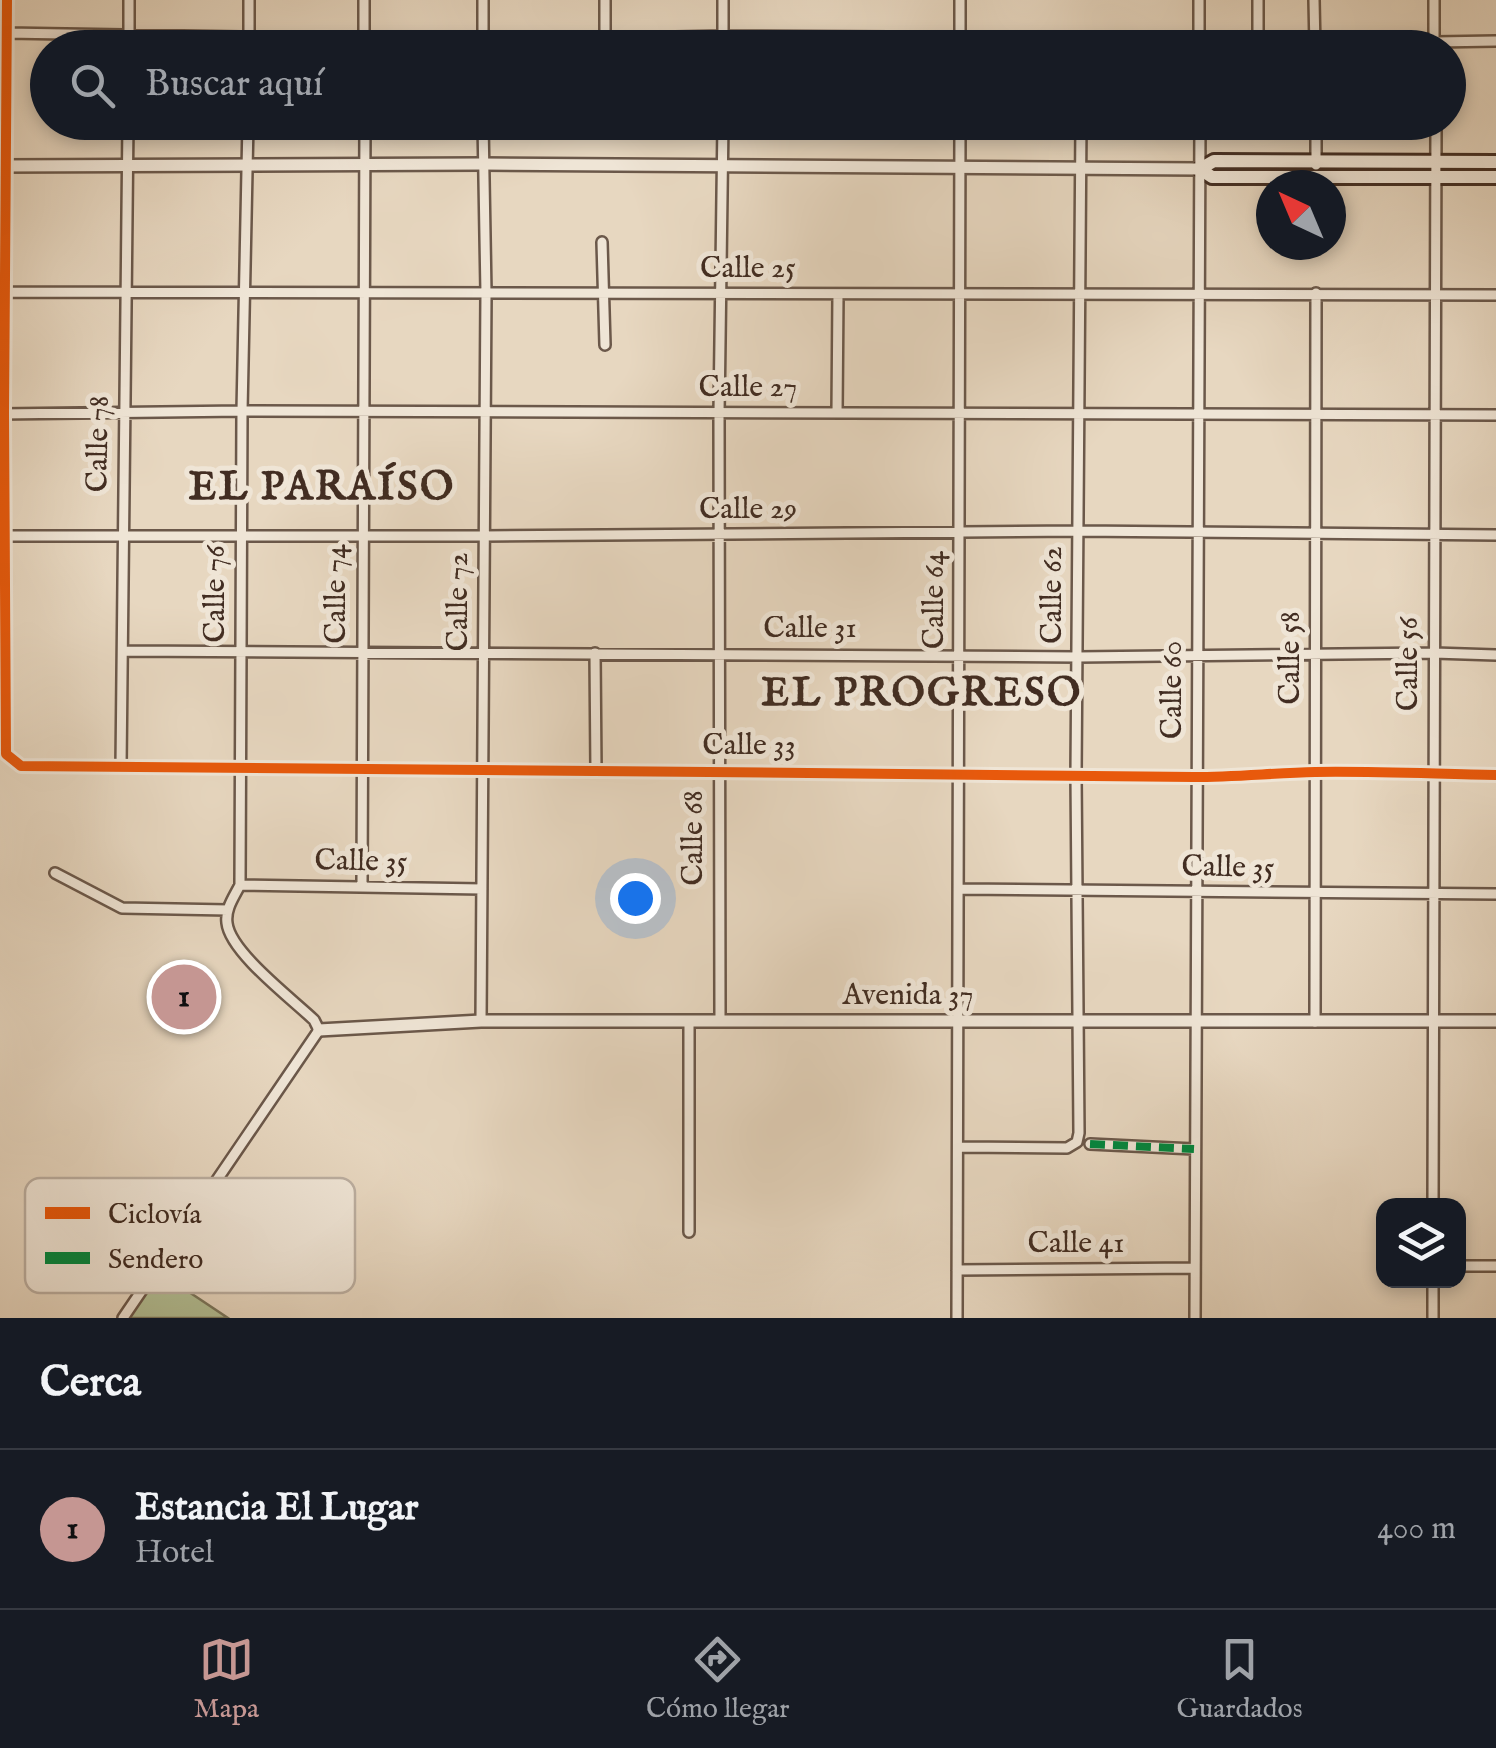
<!DOCTYPE html>
<html lang="es">
<head>
<meta charset="utf-8">
<style>
	:root { --surface:#171b24; --page:#20242c; --text:#f1f3f6; --muted:#9ea1a6; --line:#363941; --accent:#c59692 }
	body { margin:0; font-family:"IM FELL English",serif; background:var(--page); color:var(--text) }
	.controls { position:absolute; right:30px; bottom:30px; display:grid; overflow:hidden; border-radius:20px; box-shadow:0 5px 15px #0003 }
	.controls button { width:90px; height:90px; display:grid; place-items:center; padding:0; border:0; border-bottom:2px solid var(--line); background:var(--surface); color:var(--text); font:50px sans-serif }
	.compass { position:absolute; left:1256px; top:170px; width:90px; height:90px; border-radius:50%; background:var(--surface); box-shadow:0 5px 15px #0003; rotate:316deg }
	.you { position:absolute; left:635px; top:898px; width:35px; height:35px; margin:-25px; border:8px solid #fff; border-radius:50%; background:#1a73e8; box-shadow:0 0 0 15px #1a73e833 }
	.badge { display:grid; place-items:center; width:65px; height:65px; border-radius:50%; background:var(--accent); color:#111; font-size:32px; font-weight:700 }
	.pin { position:absolute; translate:-50% -50%; border:5px solid #fff; box-shadow:0 2px 10px #0006 }
	.list { margin:0; padding:0; list-style:none }
	h2 { display:flex; justify-content:space-between; align-items:center; height:130px; margin:0; padding:0 40px; font-size:42px }
	h2 small { font-size:32px; font-weight:400; color:var(--muted) }
	.list li { display:grid; grid-template-columns:65px 1fr auto; gap:30px; align-items:center; box-sizing:border-box; height:160px; padding:0 40px; border-top:2px solid var(--line) }
	.list b { display:block; font-size:38px; white-space:nowrap }
	.list p { margin:0; font-size:32px; white-space:nowrap; color:var(--muted) }
	.list em { font-size:32px; font-style:normal; color:var(--muted) }
	.icon { flex:none; width:55px; height:55px; fill:none; stroke:currentColor; stroke-width:2; stroke-linecap:round; stroke-linejoin:round }
	.map { position:relative; flex:none; width:1496px; height:1318px; overflow:hidden }
	.search { position:absolute; background:var(--surface); box-shadow:0 5px 15px #0003; left:30px; right:30px; top:30px; height:110px; display:flex; align-items:center; gap:25px; box-sizing:border-box; padding:0 35px; border-radius:55px; color:var(--muted); font-size:38px }
	.sheet { height:290px; background:var(--surface) }
	nav { display:flex; justify-content:space-around; align-items:center; box-sizing:border-box; height:140px; border-top:2px solid var(--line); background:var(--surface); font-size:28px; color:var(--muted) }
	nav a { display:grid; justify-items:center; gap:5px }
	nav .on { color:var(--accent) }
	.map>svg:first-child { display:block }
	.green { fill:#b2bf95; stroke:#7a765c; stroke-width:2.5 }
	.lines { fill:none; stroke-linecap:round; stroke-linejoin:round }
	.minor-casing { stroke:#6b584a; stroke-width:14 }
	.tertiary-casing { stroke:#6b584a; stroke-width:16 }
	.secondary-casing { stroke:#422d22; stroke-width:18 }
	.minor { stroke:#efe5d6; stroke-width:9 }
	.tertiary { stroke:#efe5d6; stroke-width:11 }
	.secondary { stroke:#efe5d6; stroke-width:12 }
	.quiet { stroke:#00873e; stroke-width:8; stroke-dasharray:15 8; stroke-linecap:butt }
	.cycleway-casing { stroke:#efe5d6; stroke-width:16 }
	.cycleway { stroke:#e8590c; stroke-width:10 }
	.labels { text-anchor:middle; dominant-baseline:central; stroke-width:10; stroke-linejoin:round; paint-order:stroke }
	.street-label { font-size:30px; fill:#422d22; stroke:#efe5d6 }
	.district-label { font-size:40px; font-weight:bold; letter-spacing:2.5px; fill:#422d22; stroke:#efe5d6 }
	.key { fill:#efe5d6; stroke:#bbaea0; stroke-width:2.5 }
	.key-label { font-size:28px; fill:#422d22 }
</style>
</head>
<body>
<div class="map">
<svg width="1496" height="1318" viewBox="0 0 1496 1318">
	<rect width="100%" height="100%" fill="#e7d7c0"/>
	<filter id="stains"><feTurbulence type="fractalNoise" baseFrequency=".002" numOctaves="4"/><feColorMatrix values="0 0 0 0 .2 0 0 0 0 .09 0 0 0 0 .02 0 0 0 .5 -.17"/></filter>
	<radialGradient id="worn" r=".72"><stop offset=".6" stop-color="#630" stop-opacity="0"/><stop offset="1" stop-color="#630" stop-opacity=".3"/></radialGradient>
	<path class="green" d="M159 1272 228 1318H128Z"/>
	<g class="lines">
		<g class="minor-casing">
			<path id="minor" d="M7 0 4 414 6 754 21 766C412 766 803 775 1194 777 1234 777 1274 773 1315 772 1375 771 1436 774 1496 775
				M364 0V48
				M605 0V39
				M960 0V48
				M1199 0V48
				M1314 0 1315 48
				M1434 0V47
				M7 33 483 41 723 36 1199 39 1315 44 1496 41
				M1258 41V0
				M129 48V0
				M249 48V0
				M483 48V0
				M723 48V0
				M1316 122V165
				M602 242 605 345
				M3 292 1496 295
				M837 413 838 294
				M0 414 242 411 1496 415
				M3 536H484L1078 531 1496 535
				M124 651 1078 657 1434 653 1496 655
				M595 653 596 771
				M121 766 128 122
				M55 873 122 908 228 910
				M240 885 482 889
				M362 887 365 122
				M959 889 1496 894
				M720 1020 719 413 723 122
				M481 1021 486 293 483 122
				M689 1021V1232
				M1315 1022 1316 293
				M1090 1144 1194 1149
				M960 1147 1067 1148 1077 1142 1079 1133 1076 775 1081 122
				M1433 1206 1436 122
				M1458 1266H1496
				M957 1270 1195 1268
				M123 1318 319 1030 314 1020C292 999 230 952 227 923 225 909 234 897 240 885L242 411 248 122
				M957 1318 960 122
				M1195 1318 1200 122
				M1433 1318V1280"/>
		</g>
		<g class="tertiary-casing">
			<path id="tertiary" d="M0 166 483 164 1200 169
				M319 1030 481 1021H1496"/>
		</g>
		<g class="secondary-casing">
			<path id="secondary" d="M1496 162 1214 161 1200 169 1212 177H1496"/>
		</g>
		<use href="#minor" class="minor"/>
		<use href="#tertiary" class="tertiary"/>
		<use href="#secondary" class="secondary"/>
		<path class="quiet" d="M1090 1144 1194 1149"/>
		<g class="cycleway-casing">
			<path id="cycleway" d="M7 0 4 414 6 754 21 766C412 766 803 775 1194 777 1234 777 1274 773 1315 772 1375 771 1436 774 1496 775"/>
		</g>
		<use href="#cycleway" class="cycleway"/>
	</g>
	<g class="labels">
		<g class="street-label">
			<text x="748" y="269">Calle 25</text>
			<text x="748" y="388">Calle 27</text>
			<text transform="translate(99 444) rotate(-89)">Calle 78</text>
			<text x="748" y="510">Calle 29</text>
			<text transform="translate(216 594) rotate(-90)">Calle 76</text>
			<text transform="translate(337 594) rotate(-90)">Calle 74</text>
			<text transform="translate(1053 595) rotate(-90)">Calle 62</text>
			<text transform="translate(935 600) rotate(-90)">Calle 64</text>
			<text transform="translate(459 602) rotate(-90)">Calle 72</text>
			<text x="810" y="629">Calle 31</text>
			<text transform="translate(1291 658) rotate(-90)">Calle 58</text>
			<text transform="translate(1409 664) rotate(-90)">Calle 56</text>
			<text transform="translate(1173 690) rotate(-90)">Calle 60</text>
			<text x="749" y="746">Calle 33</text>
			<text transform="translate(694 838) rotate(-90)">Calle 68</text>
			<text transform="translate(361 862) rotate(1)">Calle 35</text>
			<text transform="translate(1228 868) rotate(1)">Calle 35</text>
			<text x="908" y="996">Avenida 37</text>
			<text x="1076" y="1244">Calle 41</text>
		</g>
		<g class="district-label">
			<text x="322" y="488">EL PARAÍSO</text>
			<text x="922" y="694">EL PROGRESO</text>
		</g>
	</g>
	<rect x="25" y="1178" width="330" height="115" rx="15" class="key"/>
	<rect x="45" y="1207" width="45" height="12" fill="#e8590c"/>
	<rect x="45" y="1252" width="45" height="12" fill="#00873e"/>
	<g class="key-label">
		<text x="108" y="1223">Ciclovía</text>
		<text x="108" y="1268">Sendero</text>
	</g>
	<rect width="100%" height="100%" filter="url(#stains)"/>
	<rect width="100%" height="100%" fill="url(#worn)"/>
</svg>
<div class="controls">
<button><svg class="icon" aria-label="layers" viewBox="0 0 24 24"><path d="M12 4l9 5-9 5-9-5zM3 14l9 5 9-5"/></svg></button>
</div>
<svg class="compass" viewBox="-18 -18 36 36"><path d="M0-13l5 13h-10z" fill="#e53935"/><path d="M0 13l5-13h-10z" fill="#9ea1a6"/></svg>
<div class="you"></div>
<div class="pin badge" style="left:184px;top:997px">1</div>
<div class="search"><svg class="icon" aria-label="search" viewBox="0 0 24 24"><circle cx="10" cy="10" r="6"/><path d="M15 15l6 6"/></svg>Buscar aquí</div>
</div>
<section class="sheet">
<h2>Cerca<small></small></h2>
<ul class="list">
<li><span class="badge">1</span><div><b>Estancia El Lugar</b><p>Hotel</p></div><em>400 m</em></li>
</ul>
</section>
<nav>
<a class="on"><svg class="icon" aria-label="map" viewBox="0 0 24 24"><path d="M3 6l6-2 6 2 6-2v14l-6 2-6-2-6 2zM9 4v14M15 6v14"/></svg>Mapa</a>
<a><svg class="icon" aria-label="directions" viewBox="0 0 24 24"><path d="M12 3l9 9-9 9-9-9zM9 14v-3h6M13 9l2 2-2 2"/></svg>Cómo llegar</a>
<a><svg class="icon" aria-label="saved" viewBox="0 0 24 24"><path d="M7 4h10v16l-5-4-5 4z"/></svg>Guardados</a>
</nav>
</body>
</html>
